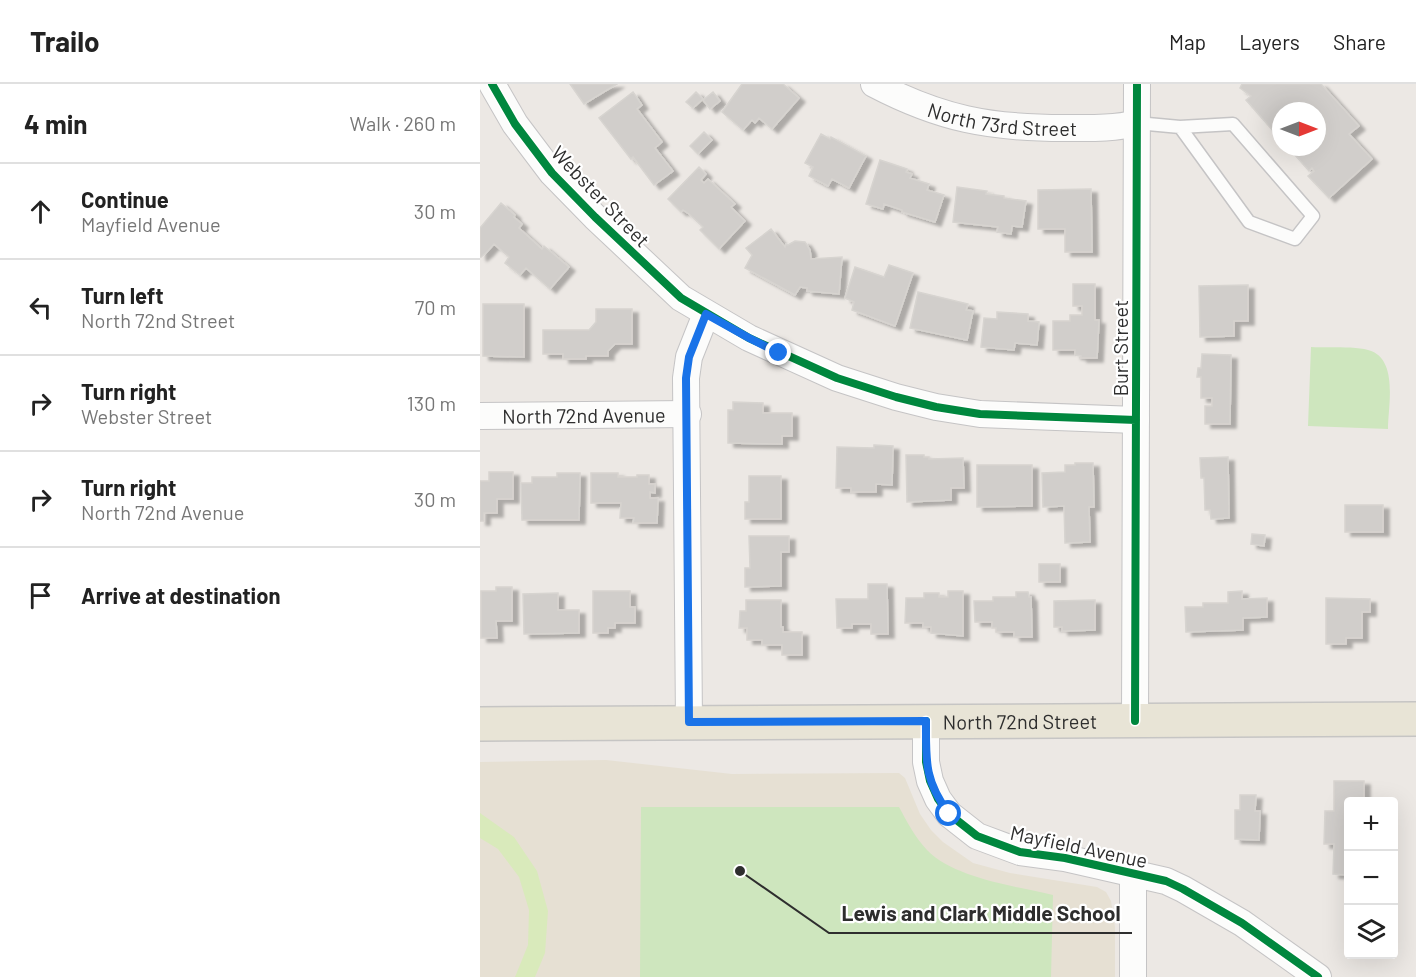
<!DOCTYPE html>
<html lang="en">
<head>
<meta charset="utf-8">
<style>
	:root { --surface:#fff; --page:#f2f2f2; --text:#222; --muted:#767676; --line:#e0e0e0 }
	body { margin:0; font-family:Barlow,sans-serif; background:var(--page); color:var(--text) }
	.controls { position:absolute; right:18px; bottom:18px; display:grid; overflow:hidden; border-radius:6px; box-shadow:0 6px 24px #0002 }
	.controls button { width:54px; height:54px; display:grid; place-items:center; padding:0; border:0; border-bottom:2px solid var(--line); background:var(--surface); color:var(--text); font:30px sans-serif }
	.compass { position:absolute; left:792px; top:18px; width:54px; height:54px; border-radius:50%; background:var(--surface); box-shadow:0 6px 24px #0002; rotate:90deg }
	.stop { position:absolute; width:18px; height:18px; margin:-14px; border:4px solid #1a73e8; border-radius:50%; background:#fff }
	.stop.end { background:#1a73e8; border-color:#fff; box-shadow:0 2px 6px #0008 }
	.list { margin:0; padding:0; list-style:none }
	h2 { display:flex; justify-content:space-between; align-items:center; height:78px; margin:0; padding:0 24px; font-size:26px }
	h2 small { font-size:20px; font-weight:400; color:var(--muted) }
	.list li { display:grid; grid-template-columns:39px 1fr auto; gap:18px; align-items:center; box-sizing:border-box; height:96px; padding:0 24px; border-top:2px solid var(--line) }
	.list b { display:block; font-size:22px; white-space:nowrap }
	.list p { margin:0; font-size:20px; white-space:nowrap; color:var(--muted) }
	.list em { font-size:20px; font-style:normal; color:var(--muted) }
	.icon { flex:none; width:33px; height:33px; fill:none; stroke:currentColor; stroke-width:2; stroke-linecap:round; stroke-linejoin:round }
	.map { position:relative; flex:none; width:936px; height:893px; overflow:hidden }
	header { display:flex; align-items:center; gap:36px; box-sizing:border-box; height:84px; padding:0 30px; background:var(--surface); border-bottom:2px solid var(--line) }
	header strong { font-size:28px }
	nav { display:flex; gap:33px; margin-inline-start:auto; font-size:21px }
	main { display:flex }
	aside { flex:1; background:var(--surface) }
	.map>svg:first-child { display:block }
	.education { fill:#e6e0d3 }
	.green { fill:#cee6be }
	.pitch { fill:#d9eabb }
	.building { fill:#d1cecb; stroke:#d7d4d0; stroke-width:1.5; filter:url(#shadow) }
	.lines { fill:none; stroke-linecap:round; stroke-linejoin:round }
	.service-casing { stroke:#c5c4c5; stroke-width:15 }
	.minor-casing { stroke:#c5c4c5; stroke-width:28 }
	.primary-casing { stroke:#c6c5c4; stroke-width:36 }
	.service { stroke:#fcfcfb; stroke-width:12 }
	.minor { stroke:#fcfcfb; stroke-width:26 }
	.primary { stroke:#e8e4d6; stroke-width:33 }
	.cycleway-casing { stroke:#fff; stroke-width:11 }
	.cycleway { stroke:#00873e; stroke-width:8 }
	.route { stroke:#1a73e8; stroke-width:8 }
	.labels { text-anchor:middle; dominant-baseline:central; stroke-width:4.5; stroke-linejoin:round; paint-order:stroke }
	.street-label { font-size:20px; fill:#2e2e2e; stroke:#fff }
	.leader { fill:none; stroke:#2e2e2e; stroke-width:2 }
	.callout-dot { fill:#2e2e2e; stroke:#fff; stroke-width:2 }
	.callout-label { font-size:21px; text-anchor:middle; font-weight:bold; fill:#2e2e2e; stroke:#fff; stroke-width:4.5; stroke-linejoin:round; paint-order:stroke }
</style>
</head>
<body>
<header>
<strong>Trailo</strong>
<nav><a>Map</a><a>Layers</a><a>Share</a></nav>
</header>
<main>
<aside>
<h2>4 min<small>Walk · 260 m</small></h2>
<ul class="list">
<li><svg class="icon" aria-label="ahead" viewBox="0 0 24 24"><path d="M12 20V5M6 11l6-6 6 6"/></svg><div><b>Continue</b><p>Mayfield Avenue</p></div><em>30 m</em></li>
<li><svg class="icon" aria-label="left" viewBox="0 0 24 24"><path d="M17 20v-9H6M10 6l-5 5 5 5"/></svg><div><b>Turn left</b><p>North 72nd Street</p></div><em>70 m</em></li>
<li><svg class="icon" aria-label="right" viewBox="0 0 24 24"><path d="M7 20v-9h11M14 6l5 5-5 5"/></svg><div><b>Turn right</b><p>Webster Street</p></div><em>130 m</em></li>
<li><svg class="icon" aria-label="right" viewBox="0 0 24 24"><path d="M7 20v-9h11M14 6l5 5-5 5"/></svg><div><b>Turn right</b><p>North 72nd Avenue</p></div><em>30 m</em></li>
<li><svg class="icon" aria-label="arrive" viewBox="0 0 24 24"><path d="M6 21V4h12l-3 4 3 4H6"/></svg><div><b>Arrive at destination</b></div></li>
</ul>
</aside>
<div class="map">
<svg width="936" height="893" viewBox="0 0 936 893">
	<defs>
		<filter id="shadow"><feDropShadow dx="6" dy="4" stdDeviation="1.5" flood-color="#0004"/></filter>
	</defs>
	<rect width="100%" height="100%" fill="#ece8e4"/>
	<path class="education" d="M126 676 252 690 419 689 425 694 440 730 451 746 463 758 493 779 530 789 617 803 626 808 631 817 635 843V893H0V678Z"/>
	<path class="green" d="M831 263C847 264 874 262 888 266 919 274 908 322 908 345L828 342Z
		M161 723H419C427 738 435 753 447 766 474 794 535 802 573 811L571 893H160Z"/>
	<path class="pitch" d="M0 729 34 753 57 787 68 827 65 869 55 893H35L48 861 49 826 39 793 18 765 0 754Z"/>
	<path class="building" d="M90 0H137L104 20Z
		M262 0H303L319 14 292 45 279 34 275 39 272 36 263 46 242 28Z
		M762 0H841L879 42 869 50 892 75 849 114 828 92 834 87 832 84 829 87 808 63H837V27H801V56L766 16 771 12 760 4Z
		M153 8 162 21 157 25 182 58 175 64 193 87 174 101 153 73 151 75 119 34Z
		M216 8 223 15 213 24 206 18Z
		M233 8 240 17 230 25 223 16Z
		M224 48 232 56 218 70 210 62Z
		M341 50 350 55 351 53 386 72 369 104 352 95 348 102 329 92 333 83 325 79Z
		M400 76 427 85 426 88 432 90 430 94 449 100 447 106 464 111 455 138 422 128V126L404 120 403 125 386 120Z
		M219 83 226 90 221 96 224 99 228 95 255 120 251 123 265 137 239 165 220 146 223 143 209 130 203 126 201 128 188 115Z
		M477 103 507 107 506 110 524 112V114L546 117 542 143 532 142 531 150 517 148 518 143 473 138Z
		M611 105 612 168H585V145H558V106Z
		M21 119 35 131 34 133 42 140 39 144 62 165 64 162 89 183 70 205 46 184 40 191 25 179 29 173 14 160 7 168 1 173 0 171V144Z
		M291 145 305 163 306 160 308 161 315 157 325 158 330 166 331 175 362 173 359 210 327 207V204L320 203 315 211 265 184 272 171 266 164Z
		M409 181 433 189 415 242 372 226 374 218 365 214 375 183 404 193Z
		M593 200H615V236H619L617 274H601V272L595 271V266H573V237H590V231H602V222H593Z
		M768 201V237H754V252L720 253 719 202Z
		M438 208 488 220 486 226 493 227 487 256 430 244Z
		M3 220H44V273L3 272Z
		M116 225H152V260H135L128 267V272H106V275H83V270H63V246H109L116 238Z
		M517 228 548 230V237L559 238 557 261 535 259 534 266 501 263 504 234 517 235Z
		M722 270 751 271 750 340H725V322H732V314H721V293H717L718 284H721Z
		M253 318 283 319V329H312V352H302V360L248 359V326H253Z
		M394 361 413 362 412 401 396 400V408H371V404H356L357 363 394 364Z
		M426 371H444V373H449V375L483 374 484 404H471V416L427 418Z
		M748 373 749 434 731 435 730 426H725L724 394H721L720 374Z
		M595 379H613L614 423H609L610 458 585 459 584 422 563 423 562 389 585 388V381H595Z
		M497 381H552V422L497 423Z
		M9 388H33V415H17V429H4V437H0V397H9Z
		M77 389H100L99 436H42L41 399H52V393H77Z
		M111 389H138V393H157V391H169V400H175V409L170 408V414H178L177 439H153L154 434H140L141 419H111Z
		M269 392H301V435H265V418H269Z
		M865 421H903V448H865Z
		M772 450 785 451 784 462 771 460Z
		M269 452H309V468H301V502L265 503V484H270Z
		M559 480H580V498H559Z
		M388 500H407L408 550H391V540H372V544H357L356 515H388Z
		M16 503H32V537H16L17 554H1V507H16Z
		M113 507H150V523H155V539H135V544H128V549H113Z
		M468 507H483V552L451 549V543H443V539H425L426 514H444V509H459V513H468Z
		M762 507V515L787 514V533L763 534V546L706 548 705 523H723V519H748V508Z
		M536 508H548L549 513H551L552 553H534V548H516V544H512V538H495L494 517H513V513H536Z
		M78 509V526H99V549L44 550 43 510Z
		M846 514 890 515V528H882V554H866V560H846Z
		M266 516H301V543H303V548H322V571H302V561H282V556H267V544H259L260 527H266Z
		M615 516V546L582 547V543H574V517Z
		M854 697H884V718H868V791L853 790 854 760H844L845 727H854Z
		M760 711H776L775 727H780L779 756 755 755V726H760Z"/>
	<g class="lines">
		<g class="service-casing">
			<path id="service" d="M657 39 700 43 753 40 833 132 815 155 769 138 700 43"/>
		</g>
		<g class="minor-casing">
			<g id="minor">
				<path d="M12 0 35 40 72 89 115 133 201 214 269 254 357 294 416 313 456 323 500 330 656 336"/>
				<path id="s1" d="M394 0C461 35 510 44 584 44 609 44 633 45 657 39"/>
				<path id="s2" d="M0 332 208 330"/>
				<path d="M446 637V678L450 697 458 715 469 730 497 752 540 768 585 774 686 797 703 805 762 839 838 893"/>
				<path d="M655 637 657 0"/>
				<path d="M209 638 206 294 209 273 226 230"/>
				<path d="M653 893V790"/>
			</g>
		</g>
		<g class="primary-casing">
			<g id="primary">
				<path id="s3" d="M0 640 936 635"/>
			</g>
		</g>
		<use href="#service" class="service"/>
		<use href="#minor" class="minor"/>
		<use href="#primary" class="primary"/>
		<g class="cycleway-casing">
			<path id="cycleway" d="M12 0 35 40 72 89 115 133 201 214 269 254 357 294 416 313 456 323 500 330 656 336
				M446 637V678L450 697 458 715 469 730 497 752 540 768 585 774 686 797 703 805 762 839 838 893
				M655 637 657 0"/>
		</g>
		<use href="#cycleway" class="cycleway"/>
	</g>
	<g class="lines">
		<path class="route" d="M299 269 269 254 226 230 209 273 206 294 209 638 446 637C446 677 444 696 469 730"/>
	</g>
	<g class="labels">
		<g class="street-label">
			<text stroke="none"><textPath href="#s1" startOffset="135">North 73rd Street</textPath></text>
			<text transform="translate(121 112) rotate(46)">Webster Street</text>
			<text transform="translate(640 264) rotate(-90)">Burt Street</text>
			<text stroke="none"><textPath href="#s2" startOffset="104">North 72nd Avenue</textPath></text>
			<text stroke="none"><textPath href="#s3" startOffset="540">North 72nd Street</textPath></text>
			<text transform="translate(599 762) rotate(12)">Mayfield Avenue</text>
		</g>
	</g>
	<path class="leader" d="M260 787L349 849H652"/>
	<circle class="callout-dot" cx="260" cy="787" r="6"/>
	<g class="callout-label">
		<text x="501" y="837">Lewis and Clark Middle School</text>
	</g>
</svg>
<div class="controls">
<button>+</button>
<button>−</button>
<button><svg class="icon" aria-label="layers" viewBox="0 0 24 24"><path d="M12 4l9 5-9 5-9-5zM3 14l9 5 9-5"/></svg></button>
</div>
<svg class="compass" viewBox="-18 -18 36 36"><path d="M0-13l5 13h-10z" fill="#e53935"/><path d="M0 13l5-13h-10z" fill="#767676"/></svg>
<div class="stop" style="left:469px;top:730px"></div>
<div class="stop end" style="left:299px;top:269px"></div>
</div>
</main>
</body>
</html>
